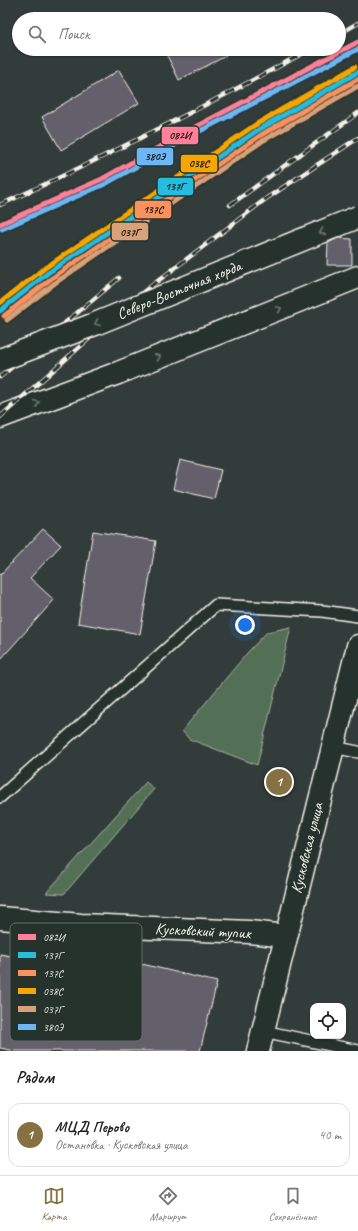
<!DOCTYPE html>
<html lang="ru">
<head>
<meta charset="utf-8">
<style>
	:root { --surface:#fff; --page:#f6f6f6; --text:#222; --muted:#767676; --line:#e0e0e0; --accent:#857141 }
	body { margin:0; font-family:Caveat,sans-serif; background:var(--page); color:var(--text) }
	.controls { position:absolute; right:12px; bottom:12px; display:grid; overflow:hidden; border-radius:8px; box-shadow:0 1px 3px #0004 }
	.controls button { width:36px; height:36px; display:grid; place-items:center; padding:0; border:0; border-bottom:1px solid var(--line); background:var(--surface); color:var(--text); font:20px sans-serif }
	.you { position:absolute; left:245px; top:625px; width:14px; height:14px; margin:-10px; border:3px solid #fff; border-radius:50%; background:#1a73e8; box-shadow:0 0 0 6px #1a73e833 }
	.badge { display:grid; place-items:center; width:26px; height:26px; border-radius:50%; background:var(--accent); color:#fff; font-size:13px; font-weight:700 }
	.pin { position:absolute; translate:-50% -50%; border:2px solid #fff; box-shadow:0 1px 4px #0006 }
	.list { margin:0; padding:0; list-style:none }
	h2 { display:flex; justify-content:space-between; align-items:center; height:52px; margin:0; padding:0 16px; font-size:17px }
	h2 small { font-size:13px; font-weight:400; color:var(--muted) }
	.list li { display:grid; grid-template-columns:26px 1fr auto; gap:12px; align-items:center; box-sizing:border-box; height:64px; margin:0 8px 8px; padding:0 8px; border:1px solid var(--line); border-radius:12px }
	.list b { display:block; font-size:15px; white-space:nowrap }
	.list p { margin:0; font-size:13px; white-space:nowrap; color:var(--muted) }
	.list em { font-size:13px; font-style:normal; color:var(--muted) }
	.icon { flex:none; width:22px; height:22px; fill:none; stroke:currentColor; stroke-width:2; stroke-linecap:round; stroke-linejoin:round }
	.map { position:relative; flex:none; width:358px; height:1051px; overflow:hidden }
	.search { position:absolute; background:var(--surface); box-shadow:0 1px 3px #0004; left:12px; right:12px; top:12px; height:44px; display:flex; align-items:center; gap:10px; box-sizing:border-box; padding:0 14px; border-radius:22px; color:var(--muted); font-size:15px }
	.sheet { height:124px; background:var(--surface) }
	nav { display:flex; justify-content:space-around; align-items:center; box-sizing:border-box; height:56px; border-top:1px solid var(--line); background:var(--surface); font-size:11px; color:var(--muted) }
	nav a { display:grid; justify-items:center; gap:2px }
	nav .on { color:var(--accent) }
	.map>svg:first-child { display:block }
	.green { fill:#536f56; stroke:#a4b09f }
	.building { fill:#63606c; stroke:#f4f1e8 }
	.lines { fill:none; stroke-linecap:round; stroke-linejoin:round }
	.lane-casing { stroke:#f4f1e8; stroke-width:14 }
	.street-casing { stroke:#f4f1e8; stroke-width:25 }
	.secondary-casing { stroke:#f4f1e8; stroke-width:25 }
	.primary-casing { stroke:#f4f1e8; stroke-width:25 }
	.lane { stroke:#26332d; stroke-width:11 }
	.street { stroke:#26332d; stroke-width:22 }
	.secondary { stroke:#26332d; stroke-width:22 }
	.primary { stroke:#26332d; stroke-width:22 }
	.rail-casing { stroke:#f4f1e8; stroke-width:4.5 }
	.rail { stroke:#26332d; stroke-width:3; stroke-dasharray:9; stroke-linecap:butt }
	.primary-bridge-casing { stroke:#f4f1e8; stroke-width:25; stroke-linecap:butt }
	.primary-bridge { stroke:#26332d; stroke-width:22 }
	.rail-1-casing { stroke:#26332d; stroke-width:8 }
	.rail-2-casing { stroke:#26332d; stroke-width:8 }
	.rail-3-casing { stroke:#26332d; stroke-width:8 }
	.rail-4-casing { stroke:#26332d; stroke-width:8 }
	.rail-5-casing { stroke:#26332d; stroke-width:8 }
	.rail-6-casing { stroke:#26332d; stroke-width:8 }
	.rail-1 { stroke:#ff8098; stroke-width:5 }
	.rail-2 { stroke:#26bcdd; stroke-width:5 }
	.rail-3 { stroke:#fa915f; stroke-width:5 }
	.rail-4 { stroke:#f7a600; stroke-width:5 }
	.rail-5 { stroke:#d9a179; stroke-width:5 }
	.rail-6 { stroke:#6db6f5; stroke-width:5 }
	.oneway { stroke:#6e766e }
	.labels { text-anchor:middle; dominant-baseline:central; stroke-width:3; stroke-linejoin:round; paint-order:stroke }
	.street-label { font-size:16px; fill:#f4f1e8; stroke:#26332d }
	.key { fill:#26332d; stroke:#646c65; stroke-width:1 }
	.key-label { font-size:11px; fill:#f4f1e8 }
	.line-badge { stroke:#26332d; stroke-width:1.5 }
	.pale-badge-label { font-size:11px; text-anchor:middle; font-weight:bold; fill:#111 }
</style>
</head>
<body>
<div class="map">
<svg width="358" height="1051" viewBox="0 0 358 1051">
	<rect width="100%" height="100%" fill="#323c3a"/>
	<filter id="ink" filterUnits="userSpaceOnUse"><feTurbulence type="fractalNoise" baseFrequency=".025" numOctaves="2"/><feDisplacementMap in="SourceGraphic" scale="8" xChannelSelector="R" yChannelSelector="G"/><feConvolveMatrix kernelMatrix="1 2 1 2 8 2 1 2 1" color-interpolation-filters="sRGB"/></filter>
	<g filter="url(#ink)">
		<path class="green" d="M291 627 257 765 189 739 182 731 248 652 267 632Z
			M146 782 154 789 64 894 46 893Z"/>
		<path class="building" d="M164 49H222L226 56 179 80Z
			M119 70 139 103 61 150 42 117Z
			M338 238 352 239V265H327L328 243Z
			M180 460 221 470 214 499 173 489Z
			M43 529 61 545 30 578 54 600 0 660V575Z
			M93 531 156 541 140 634 78 623Z
			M0 954 61 966 63 958 139 977 142 964 217 982 200 1051H15L0 1048Z"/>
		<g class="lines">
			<g class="lane-casing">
				<path id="lane" d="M333 747 358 752
					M0 797 216 605 322 611 358 616
					M263 1031 358 1051"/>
			</g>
			<g class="street-casing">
				<path id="street" d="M0 918 81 925 249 932 286 936"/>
			</g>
			<g class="secondary-casing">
				<path id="secondary" d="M258 1051 358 646"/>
			</g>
			<g class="primary-casing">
				<path id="primary" d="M0 417 118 373 358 277"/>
			</g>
			<use href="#lane" class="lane"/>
			<use href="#street" class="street"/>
			<use href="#secondary" class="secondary"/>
			<use href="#primary" class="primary"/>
			<g class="rail-casing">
				<path id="rail" d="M339 34 358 23
					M0 205C106 157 209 104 311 49
					M230 205 358 113
					M0 377 119 278
					M0 417 134 299 267 198 358 138"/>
			</g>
			<use href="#rail" class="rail"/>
			<g class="primary-bridge-casing">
				<path id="primary-bridge" d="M0 360 95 324 358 217"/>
			</g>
			<use href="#primary-bridge" class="primary-bridge"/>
			<g class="rail-1-casing">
				<path id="rail-1" d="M0 224 102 179 197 126 358 42"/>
			</g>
			<g class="rail-2-casing">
				<path id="rail-2" d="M0 311 48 273 258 130 358 72"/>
			</g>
			<g class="rail-3-casing">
				<path id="rail-3" d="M4 316 52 278 261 135 358 79"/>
			</g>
			<g class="rail-4-casing">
				<path id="rail-4" d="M0 303 45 268 255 125 355 67"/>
			</g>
			<g class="rail-5-casing">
				<path id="rail-5" d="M7 320 55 283 264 140 358 86"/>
			</g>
			<g class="rail-6-casing">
				<path id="rail-6" d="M2 229 105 184 200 131 358 49"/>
			</g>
			<use href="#rail-1" class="rail-1"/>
			<use href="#rail-2" class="rail-2"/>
			<use href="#rail-3" class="rail-3"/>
			<use href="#rail-4" class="rail-4"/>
			<use href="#rail-5" class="rail-5"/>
			<use href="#rail-6" class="rail-6"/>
		</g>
		<defs><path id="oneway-chevron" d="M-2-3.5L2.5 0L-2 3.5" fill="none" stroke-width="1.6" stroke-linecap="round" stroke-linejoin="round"/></defs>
		<g class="oneway">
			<use href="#oneway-chevron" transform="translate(322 232) rotate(158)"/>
			<use href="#oneway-chevron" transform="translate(279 309) rotate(-22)"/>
			<use href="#oneway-chevron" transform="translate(97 323) rotate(158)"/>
			<use href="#oneway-chevron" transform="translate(158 357) rotate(-22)"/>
			<use href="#oneway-chevron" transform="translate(37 403) rotate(-20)"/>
		</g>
	</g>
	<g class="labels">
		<g class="street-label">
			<text transform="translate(179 290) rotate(-22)">Северо-Восточная хорда</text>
			<text transform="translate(307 848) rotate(-76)">Кусковская улица</text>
			<text transform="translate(203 931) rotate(3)">Кусковский тупик</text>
		</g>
	</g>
	<rect x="10" y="923" width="132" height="118" rx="6" class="key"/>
	<rect x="18" y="934" width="18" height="6" fill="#ff8098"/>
	<rect x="18" y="952" width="18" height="6" fill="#26bcdd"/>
	<rect x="18" y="970" width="18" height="6" fill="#fa915f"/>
	<rect x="18" y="988" width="18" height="6" fill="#f7a600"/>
	<rect x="18" y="1006" width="18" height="6" fill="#d9a179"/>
	<rect x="18" y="1024" width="18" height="6" fill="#6db6f5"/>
	<g class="key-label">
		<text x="43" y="941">082И</text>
		<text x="43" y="959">137Г</text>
		<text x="43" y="977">137С</text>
		<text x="43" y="995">038С</text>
		<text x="43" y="1013">037Г</text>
		<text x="43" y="1031">380Э</text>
	</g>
	<g class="line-badge">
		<rect x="161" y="126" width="38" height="19" rx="4" fill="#ff8098"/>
		<rect x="136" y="147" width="38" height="19" rx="4" fill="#6db6f5"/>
		<rect x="180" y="154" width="38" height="19" rx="4" fill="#f7a600"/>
		<rect x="157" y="177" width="37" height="19" rx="4" fill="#26bcdd"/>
		<rect x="134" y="200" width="38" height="19" rx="4" fill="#fa915f"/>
		<rect x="111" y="222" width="38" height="19" rx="4" fill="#d9a179"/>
	</g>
	<g class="pale-badge-label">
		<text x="180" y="139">082И</text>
		<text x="155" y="160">380Э</text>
		<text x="199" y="167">038С</text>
		<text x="175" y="190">137Г</text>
		<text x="153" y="213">137С</text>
		<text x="130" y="236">037Г</text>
	</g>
</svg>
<div class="controls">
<button><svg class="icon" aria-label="locate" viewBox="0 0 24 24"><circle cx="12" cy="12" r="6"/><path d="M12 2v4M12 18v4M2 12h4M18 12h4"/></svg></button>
</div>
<div class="you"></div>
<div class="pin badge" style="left:279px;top:782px">1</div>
<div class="search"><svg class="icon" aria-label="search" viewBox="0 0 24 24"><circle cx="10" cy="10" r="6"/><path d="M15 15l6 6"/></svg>Поиск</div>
</div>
<section class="sheet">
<h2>Рядом<small></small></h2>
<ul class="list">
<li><span class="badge">1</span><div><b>МЦД Перово</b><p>Остановка · Кусковская улица</p></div><em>40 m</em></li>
</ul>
</section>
<nav>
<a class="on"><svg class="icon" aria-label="map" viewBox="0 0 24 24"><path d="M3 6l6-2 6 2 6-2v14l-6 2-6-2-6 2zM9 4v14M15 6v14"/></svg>Карта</a>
<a><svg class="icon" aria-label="directions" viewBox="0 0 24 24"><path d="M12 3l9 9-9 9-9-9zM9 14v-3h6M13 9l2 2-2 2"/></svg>Маршрут</a>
<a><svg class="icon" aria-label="saved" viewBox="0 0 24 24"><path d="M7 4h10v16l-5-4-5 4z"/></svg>Сохранённые</a>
</nav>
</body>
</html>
